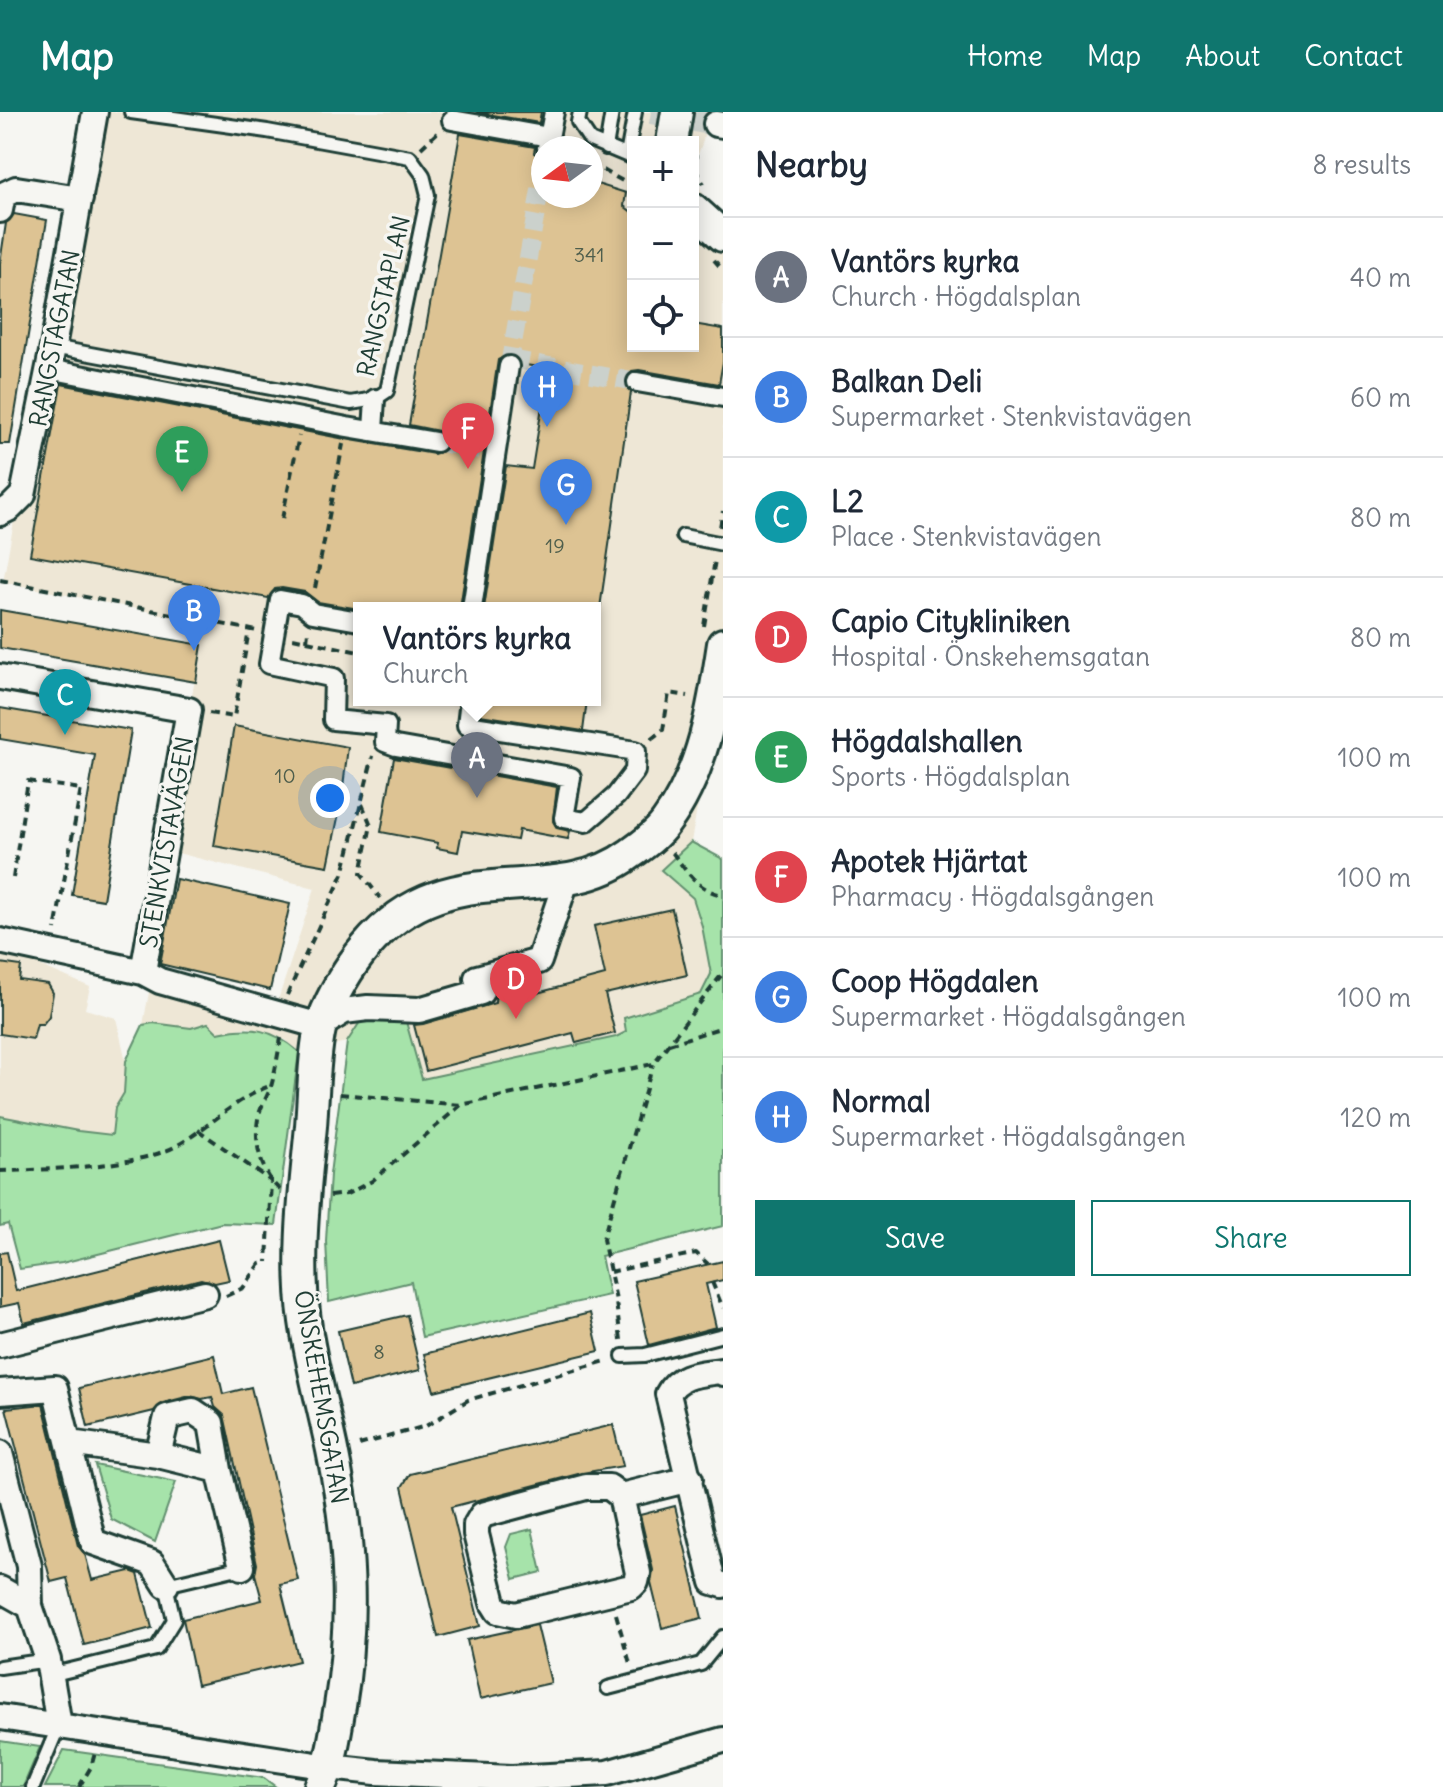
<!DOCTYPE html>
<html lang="en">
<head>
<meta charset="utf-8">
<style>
	:root { --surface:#fff; --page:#f2f2f3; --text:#1f2937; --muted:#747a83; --line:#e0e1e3; --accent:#0f766e }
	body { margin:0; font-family:Delius,sans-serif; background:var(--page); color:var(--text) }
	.controls { position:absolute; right:24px; top:24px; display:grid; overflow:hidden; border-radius:0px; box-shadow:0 4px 20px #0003 }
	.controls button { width:72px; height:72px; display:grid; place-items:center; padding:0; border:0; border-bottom:2px solid var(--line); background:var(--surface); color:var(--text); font:40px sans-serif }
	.compass { position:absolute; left:531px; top:24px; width:72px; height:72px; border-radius:50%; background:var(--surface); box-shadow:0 4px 20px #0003; rotate:255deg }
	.you { position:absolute; left:330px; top:686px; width:28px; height:28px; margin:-20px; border:6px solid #fff; border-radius:50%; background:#1a73e8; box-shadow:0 0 0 12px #1a73e833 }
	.badge { display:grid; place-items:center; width:52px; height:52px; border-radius:50%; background:var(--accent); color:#fff; font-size:26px; font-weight:700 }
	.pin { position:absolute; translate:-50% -66px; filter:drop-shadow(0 2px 4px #0008) }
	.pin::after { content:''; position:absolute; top:42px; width:28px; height:24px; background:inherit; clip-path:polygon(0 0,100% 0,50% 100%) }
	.popup { position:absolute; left:353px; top:490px; width:248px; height:104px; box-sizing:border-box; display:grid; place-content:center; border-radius:0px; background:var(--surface); filter:drop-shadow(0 2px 6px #0005); font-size:26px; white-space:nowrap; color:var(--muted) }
	.popup b { font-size:30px; color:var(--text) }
	.popup::after { content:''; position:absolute; left:50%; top:100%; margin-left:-16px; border:16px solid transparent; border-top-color:var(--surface) }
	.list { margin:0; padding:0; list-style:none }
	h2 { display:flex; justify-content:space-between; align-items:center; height:104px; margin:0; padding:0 32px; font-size:34px }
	h2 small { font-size:26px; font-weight:400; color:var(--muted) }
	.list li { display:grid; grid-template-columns:52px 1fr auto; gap:24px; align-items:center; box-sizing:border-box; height:120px; padding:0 32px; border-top:2px solid var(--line) }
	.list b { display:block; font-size:30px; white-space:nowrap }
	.list p { margin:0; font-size:26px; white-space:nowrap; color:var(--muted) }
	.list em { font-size:26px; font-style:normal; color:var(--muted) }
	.actions { display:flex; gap:16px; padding:24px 32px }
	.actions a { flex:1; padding:18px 0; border:2px solid var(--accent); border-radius:0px; text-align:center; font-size:28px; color:var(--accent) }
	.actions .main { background:var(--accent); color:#fff }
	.icon { flex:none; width:44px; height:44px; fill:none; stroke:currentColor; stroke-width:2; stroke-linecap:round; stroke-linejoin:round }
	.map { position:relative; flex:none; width:723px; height:1675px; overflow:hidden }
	header { display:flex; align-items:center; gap:48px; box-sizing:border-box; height:112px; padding:0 40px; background:var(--accent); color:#fff }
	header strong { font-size:38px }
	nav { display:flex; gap:44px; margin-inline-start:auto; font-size:28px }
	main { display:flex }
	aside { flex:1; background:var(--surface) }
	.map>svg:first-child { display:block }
	.built { fill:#eee7d6; fill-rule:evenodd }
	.green { fill:#a6e3aa; stroke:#62906f; stroke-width:2 }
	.building { fill:#ddc393; stroke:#1f3d34; stroke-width:2 }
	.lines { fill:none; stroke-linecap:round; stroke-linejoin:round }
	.pedestrian-tunnel { stroke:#cbd1cc; stroke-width:18; stroke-dasharray:18 9; stroke-linecap:butt }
	.minor-tunnel { stroke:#cbd1cc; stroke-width:24; stroke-dasharray:24 12; stroke-linecap:butt }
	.service-casing { stroke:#1f3d34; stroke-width:18 }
	.pedestrian-casing { stroke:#1f3d34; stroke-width:24 }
	.minor-casing { stroke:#1f3d34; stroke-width:30 }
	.tertiary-casing { stroke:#1f3d34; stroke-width:36 }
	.path { stroke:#1f3d34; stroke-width:4; stroke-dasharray:8 6; stroke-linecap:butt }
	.service { stroke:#f6f6f2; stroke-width:12 }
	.pedestrian { stroke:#f6f6f2; stroke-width:18 }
	.minor { stroke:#f6f6f2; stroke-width:24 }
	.tertiary { stroke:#f6f6f2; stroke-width:30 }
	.labels { text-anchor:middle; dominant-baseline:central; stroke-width:7; stroke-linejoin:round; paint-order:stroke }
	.number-label { font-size:20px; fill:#4e5e4c }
	.street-label { font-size:24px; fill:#1f3d34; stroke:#f6f6f2 }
</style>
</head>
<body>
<header>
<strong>Map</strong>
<nav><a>Home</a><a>Map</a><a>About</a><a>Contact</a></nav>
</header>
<main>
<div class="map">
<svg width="723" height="1675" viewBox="0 0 723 1675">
	<rect width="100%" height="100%" fill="#f6f6f2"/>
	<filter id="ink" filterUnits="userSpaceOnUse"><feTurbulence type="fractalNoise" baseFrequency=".0125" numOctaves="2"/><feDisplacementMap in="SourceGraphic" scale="16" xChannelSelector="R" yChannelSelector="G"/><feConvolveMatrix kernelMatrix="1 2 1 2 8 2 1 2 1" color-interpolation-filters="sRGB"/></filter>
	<g filter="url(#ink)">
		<path class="built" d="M88 0H708L703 29 693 56V30H633V234H693V65L704 83 723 101V600L697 697 691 730 661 758 693 786 702 814 712 862 701 882 683 888 616 925 421 967 360 910 347 930 299 940 286 928 248 915 218 921 208 911 191 916 153 911 143 913 150 875 275 897 315 776 170 739 189 598 206 511 3 470ZM543 36H591V84H543ZM359 496H595V588H359Z
			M0 836 90 875 85 897 116 906 126 949 124 981 115 996 112 1023 78 1019 0 1004Z"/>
		<path class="green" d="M691 730 723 747V1114L601 1144 609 1183 422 1225 411 1170 329 1190 326 1129 330 1062 347 930 360 910 405 906 422 967 616 925 626 920 624 906 701 882 711 862 702 814 693 786 661 758Z
			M153 911 191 916 208 911 218 921C251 914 272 916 299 940L276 1113 222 1111 62 1151 20 1157 8 1112 0 1114V1004L78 1019 112 1023 115 996 124 981 126 949 143 913Z
			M95 1353 176 1370 155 1430 111 1407Z
			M532 1417 542 1460 514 1467 506 1435 511 1422Z
			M0 1629 40 1635 23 1675H0Z
			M64 1638 264 1666 276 1675H45Z"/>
		<path class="building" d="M476 0H541L539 11Z
			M460 22 535 35 534 41 543 47V84H591V70L626 81 624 94 633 101V234H693V212L723 217V250L719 272 639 258 632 259 625 267 626 275 631 280 600 496H484L506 354 532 357 548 257 521 252 517 245 510 242 498 248 460 496 359 497 318 490 305 480 282 476 275 477 268 486 30 443 61 272 345 327 434 342 445 338 447 327 443 320 409 313Z
			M14 102 47 108 10 332H0V151L6 111Z
			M0 498 202 533 196 570 0 536Z
			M482 588H587L583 619 480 603Z
			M0 596 131 618 103 788 72 783 95 643 0 627Z
			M234 614 348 635 341 691 328 754 214 734Z
			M394 646 557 675 553 709 557 716 570 719 568 727 519 718 517 728 462 719 458 740 437 736 438 731 381 720Z
			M176 767 290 792 270 878 160 852Z
			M672 797 687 863 605 882 615 921 576 931 573 921 426 959 414 913 423 912 495 891 496 876 518 870 522 885 605 863 594 814Z
			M0 851 21 854 19 868 48 872 53 881 49 904 43 912H37L33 927 0 922Z
			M219 1128 229 1168 215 1171 201 1167 24 1211 19 1191 0 1195V1141L7 1140 16 1179Z
			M723 1149V1168L706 1172 716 1215 649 1233 634 1169Z
			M590 1201 599 1239 434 1279 424 1242Z
			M407 1203 420 1258 351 1275 338 1219Z
			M214 1243 223 1282 251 1275 298 1468 280 1472 299 1549 197 1573 183 1507 262 1488 255 1462 257 1452 224 1303 215 1295 212 1285 202 1287 190 1284 163 1291 154 1299 88 1315 79 1276Z
			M43 1292 78 1434 85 1442 92 1468 130 1459 138 1462 152 1516 84 1533 67 1466 51 1470 6 1296Z
			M613 1313 623 1354 582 1361 451 1395 480 1514 438 1525 402 1375 410 1362Z
			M675 1394 702 1506 662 1516 651 1471 653 1458 640 1403Z
			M537 1513 551 1571 480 1587 467 1528Z"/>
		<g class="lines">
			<path class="pedestrian-tunnel" d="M511 247 637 270
				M509 254 543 61
				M436 330 495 341"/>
			<path class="minor-tunnel" d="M651 0 716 12"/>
			<g class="service-casing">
				<path id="service" d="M580 0 578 10 590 28 633 46
					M606 36 612 0
					M627 43 635 0
					M53 235 351 291 375 287 387 279 428 83 423 63 410 45 267 19 131 0
					M683 424 723 432
					M623 1244 645 1243 723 1223
					M0 1555 48 1548
					M50 1563 156 1537 174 1508 166 1473 242 1455
					M608 1576 701 1552 723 1525
					M33 1675 59 1613"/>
			</g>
			<g class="pedestrian-casing">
				<path id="pedestrian" d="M452 8 549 25
					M547 36 554 0
					M49 257 347 315 436 330
					M637 270 723 285
					M373 318 375 287
					M472 496 509 254
					M359 509 313 501 302 492 280 488 269 552 334 566 333 608 386 613 385 630 396 634 571 665 564 706 586 710 616 684 635 659 636 639 467 613 470 588"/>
			</g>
			<g class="minor-casing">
				<path id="minor" d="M716 12 723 13
					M0 98 3 83 16 77 80 87
					M0 401 10 396 23 383 53 235 95 0
					M0 565 189 598 143 860
					M0 829 143 860 160 869 320 914 344 899 368 896 419 898 481 880 477 866 539 849 566 769
					M0 1233 205 1182
					M723 1261 720 1259C700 1262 678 1262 668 1282L713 1470 723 1473
					M0 1280 55 1276 93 1430 152 1451 166 1473
					M69 1331 158 1343 219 1358 242 1455
					M0 1341 29 1454 30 1494 48 1548 59 1613
					M158 1343 167 1305 193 1299 211 1311 219 1358
					M621 1384 638 1461 636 1470 631 1475 516 1503 498 1499 493 1491 476 1422V1413L482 1403 586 1375H609L621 1384 690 1367
					M0 1477 30 1494
					M0 1605 329 1655 376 1660 512 1666 607 1661 723 1628"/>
			</g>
			<g class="tertiary-casing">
				<path id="tertiary" d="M672 30 677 0
					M693 97 723 124
					M320 1675C332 1649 335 1622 340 1594 355 1506 350 1425 332 1338 323 1295 311 1252 305 1209 296 1144 305 1078 311 1014 313 989 314 932 322 910 343 857 379 805 436 785 500 762 572 785 630 742 643 733 657 723 666 710 703 661 714 592 723 532"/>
			</g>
			<path class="path" d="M421 36 438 20
				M696 43V59L704 72
				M591 51 633 75
				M714 148 723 158
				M282 407 299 324
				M720 415 723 399
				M0 468 257 519
				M315 476 343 332
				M704 514 715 448
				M293 526 307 529 308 520
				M307 529 359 540
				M209 601 234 605 249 518
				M651 627 663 618 669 581 688 584
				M362 692 371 713 361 761 380 786
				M672 740C686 759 699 779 723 783
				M13 766 28 669 81 677 55 818
				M287 883 343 762 373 644
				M669 932 723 915
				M340 982 461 993
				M198 1018 271 1069 267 1150
				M0 1059C45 1058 141 1055 178 1033 212 1013 233 988 272 973
				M280 1078C261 1061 254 1032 258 1007 260 994 269 983 272 971 276 956 278 941 281 926
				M330 1084 347 1082 372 1069 461 993 653 952 723 861
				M610 1160 696 1141 708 1152
				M712 1170 723 1196
				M226 1184 243 1176 260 1152 267 1150
				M621 1228 615 1183 603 1127 653 952
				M359 1333 426 1314 468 1288 606 1249
				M616 1502 631 1555
				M79 1675 91 1655 95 1641"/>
			<use href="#service" class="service"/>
			<use href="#pedestrian" class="pedestrian"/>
			<use href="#minor" class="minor"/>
			<use href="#tertiary" class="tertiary"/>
		</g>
	</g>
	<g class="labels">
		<g class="number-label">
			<text x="589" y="142">341</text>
			<text x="555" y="433">19</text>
			<text x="285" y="663">10</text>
			<text x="379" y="1239">8</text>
		</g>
		<g class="street-label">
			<text transform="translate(383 184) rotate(-77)">RANGSTAPLAN</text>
			<text transform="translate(54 226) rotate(-79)">RANGSTAGATAN</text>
			<text transform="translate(166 730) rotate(-80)">STENKVISTAVÄGEN</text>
			<text transform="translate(322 1285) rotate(80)">ÖNSKEHEMSGATAN</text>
		</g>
	</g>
</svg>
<div class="controls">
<button>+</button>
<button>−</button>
<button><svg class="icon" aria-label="locate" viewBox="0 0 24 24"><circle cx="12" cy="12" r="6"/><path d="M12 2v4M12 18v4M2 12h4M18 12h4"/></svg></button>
</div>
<svg class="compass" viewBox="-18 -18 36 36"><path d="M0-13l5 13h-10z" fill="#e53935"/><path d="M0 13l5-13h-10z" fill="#747a83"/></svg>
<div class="you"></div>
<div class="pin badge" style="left:477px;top:686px;background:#6b7280">A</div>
<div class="popup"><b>Vantörs kyrka</b>Church</div>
<div class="pin badge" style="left:194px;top:539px;background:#3f7fe0">B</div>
<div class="pin badge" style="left:65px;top:623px;background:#0f9aa8">C</div>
<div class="pin badge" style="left:516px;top:907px;background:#e0444e">D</div>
<div class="pin badge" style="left:182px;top:380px;background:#2e9e5b">E</div>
<div class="pin badge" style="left:468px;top:357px;background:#e0444e">F</div>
<div class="pin badge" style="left:566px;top:413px;background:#3f7fe0">G</div>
<div class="pin badge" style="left:547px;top:315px;background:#3f7fe0">H</div>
</div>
<aside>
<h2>Nearby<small>8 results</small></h2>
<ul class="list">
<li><span class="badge" style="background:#6b7280">A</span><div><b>Vantörs kyrka</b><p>Church · Högdalsplan</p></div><em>40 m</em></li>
<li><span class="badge" style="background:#3f7fe0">B</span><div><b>Balkan Deli</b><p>Supermarket · Stenkvistavägen</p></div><em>60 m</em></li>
<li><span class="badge" style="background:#0f9aa8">C</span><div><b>L2</b><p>Place · Stenkvistavägen</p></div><em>80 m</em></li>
<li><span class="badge" style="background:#e0444e">D</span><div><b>Capio Citykliniken</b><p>Hospital · Önskehemsgatan</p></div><em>80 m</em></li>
<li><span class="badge" style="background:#2e9e5b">E</span><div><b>Högdalshallen</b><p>Sports · Högdalsplan</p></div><em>100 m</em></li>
<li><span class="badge" style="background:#e0444e">F</span><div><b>Apotek Hjärtat</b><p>Pharmacy · Högdalsgången</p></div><em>100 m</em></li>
<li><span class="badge" style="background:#3f7fe0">G</span><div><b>Coop Högdalen</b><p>Supermarket · Högdalsgången</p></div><em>100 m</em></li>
<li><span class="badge" style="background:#3f7fe0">H</span><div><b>Normal</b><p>Supermarket · Högdalsgången</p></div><em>120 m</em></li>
</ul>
<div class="actions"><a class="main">Save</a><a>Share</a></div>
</aside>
</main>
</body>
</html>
